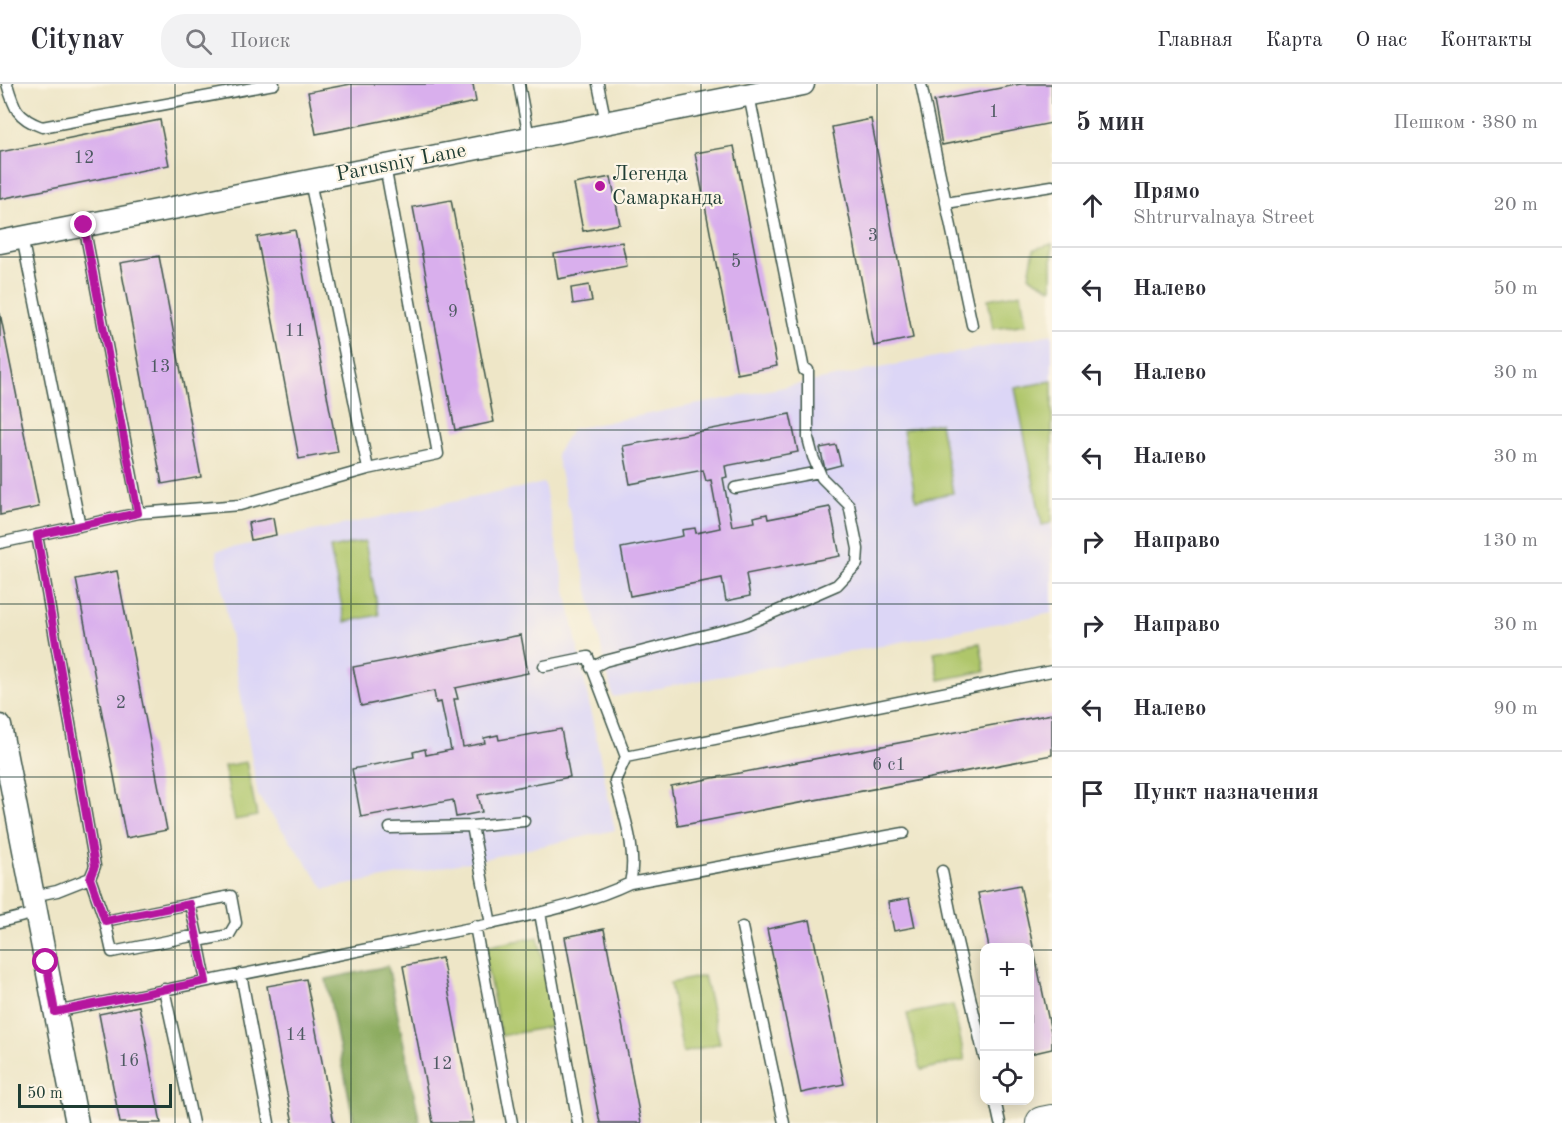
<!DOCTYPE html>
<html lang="ru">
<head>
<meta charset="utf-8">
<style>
	:root { --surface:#fff; --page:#f2f2f3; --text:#2b2b33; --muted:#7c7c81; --line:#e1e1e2 }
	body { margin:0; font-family:"Old Standard TT",serif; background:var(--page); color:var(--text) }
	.controls { position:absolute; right:18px; bottom:18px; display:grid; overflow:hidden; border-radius:12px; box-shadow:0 3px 15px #0003 }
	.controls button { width:54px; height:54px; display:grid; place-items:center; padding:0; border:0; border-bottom:2px solid var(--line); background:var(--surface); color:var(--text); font:30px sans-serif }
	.scale { position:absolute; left:18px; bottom:15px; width:154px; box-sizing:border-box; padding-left:6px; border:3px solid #1f3d34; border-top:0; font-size:16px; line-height:21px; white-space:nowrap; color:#1f3d34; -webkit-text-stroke:4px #fcf5e5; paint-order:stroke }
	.stop { position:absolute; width:18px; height:18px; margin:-14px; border:4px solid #b5179e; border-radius:50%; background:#fff }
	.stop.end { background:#b5179e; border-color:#fff; box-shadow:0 2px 6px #0008 }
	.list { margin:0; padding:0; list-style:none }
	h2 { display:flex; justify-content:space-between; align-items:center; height:78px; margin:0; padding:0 24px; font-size:26px }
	h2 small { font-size:20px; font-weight:400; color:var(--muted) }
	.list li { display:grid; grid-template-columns:39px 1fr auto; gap:18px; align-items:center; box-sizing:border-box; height:84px; padding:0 24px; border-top:2px solid var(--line) }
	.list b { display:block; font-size:22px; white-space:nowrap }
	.list p { margin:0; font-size:20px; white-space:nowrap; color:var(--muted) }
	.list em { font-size:20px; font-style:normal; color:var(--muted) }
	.icon { flex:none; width:33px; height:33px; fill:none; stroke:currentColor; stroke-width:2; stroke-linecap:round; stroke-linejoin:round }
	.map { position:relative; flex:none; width:1052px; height:1039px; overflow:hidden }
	header { display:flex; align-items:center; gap:36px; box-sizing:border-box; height:84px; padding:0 30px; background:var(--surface); border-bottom:2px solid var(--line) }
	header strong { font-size:28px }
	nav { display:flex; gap:33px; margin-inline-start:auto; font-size:21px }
	.search { width:420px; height:54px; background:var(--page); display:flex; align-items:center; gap:15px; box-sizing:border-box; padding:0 21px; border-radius:24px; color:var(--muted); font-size:22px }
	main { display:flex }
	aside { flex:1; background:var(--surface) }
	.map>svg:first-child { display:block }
	.built { fill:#dcd6f6 }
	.green { fill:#afc66b; stroke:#678250; stroke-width:1.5 }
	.forest { fill:#8bab5f; stroke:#55744a; stroke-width:1.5 }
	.building { fill:#d9afed }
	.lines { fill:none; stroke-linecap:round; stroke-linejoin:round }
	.lane-casing { stroke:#3e564a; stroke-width:13 }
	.street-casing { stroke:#3e564a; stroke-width:25 }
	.secondary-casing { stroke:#3e564a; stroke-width:34 }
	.lane { stroke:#fff; stroke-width:10 }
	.street { stroke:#fff; stroke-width:22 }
	.secondary { stroke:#fff; stroke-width:32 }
	.route { stroke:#b5179e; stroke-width:8 }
	.grid { fill:none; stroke:#1f3d34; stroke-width:1.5; stroke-opacity:0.55 }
	.poi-dot { fill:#b5179e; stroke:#fcf5e5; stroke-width:2 }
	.labels { text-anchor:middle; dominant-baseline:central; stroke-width:4.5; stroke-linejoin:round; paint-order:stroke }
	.number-label { font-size:18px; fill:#4e5a62 }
	.street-label { font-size:21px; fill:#1f3d34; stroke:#fcf5e5 }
	.poi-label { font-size:21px; fill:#1f3d34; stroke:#fcf5e5; text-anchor:start }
</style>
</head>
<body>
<header>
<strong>Citynav</strong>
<div class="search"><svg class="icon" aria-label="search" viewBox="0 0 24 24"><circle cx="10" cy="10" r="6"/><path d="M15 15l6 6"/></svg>Поиск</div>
<nav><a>Главная</a><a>Карта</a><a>О нас</a><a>Контакты</a></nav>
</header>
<main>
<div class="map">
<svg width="1052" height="1039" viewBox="0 0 1052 1039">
	<rect width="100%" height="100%" fill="#fcf5e5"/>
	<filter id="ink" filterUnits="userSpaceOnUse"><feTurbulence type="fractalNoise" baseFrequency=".0167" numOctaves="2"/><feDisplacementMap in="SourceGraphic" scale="12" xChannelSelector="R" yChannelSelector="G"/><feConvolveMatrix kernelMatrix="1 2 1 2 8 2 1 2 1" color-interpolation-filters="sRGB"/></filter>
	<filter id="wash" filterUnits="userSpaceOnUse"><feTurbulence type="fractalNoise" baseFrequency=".008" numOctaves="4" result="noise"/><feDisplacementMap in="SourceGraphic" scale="24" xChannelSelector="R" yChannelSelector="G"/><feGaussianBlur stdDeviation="1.35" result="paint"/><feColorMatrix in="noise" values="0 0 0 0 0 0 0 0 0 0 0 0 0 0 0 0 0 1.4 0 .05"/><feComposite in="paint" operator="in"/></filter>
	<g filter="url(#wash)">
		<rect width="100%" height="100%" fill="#eee6c7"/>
		<path class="built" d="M1052 250V529L613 613 556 370 572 345Z
			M544 399 615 746 479 776 325 805 258 712 216 467Z"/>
		<path class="green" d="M1052 160V205L1029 192 1034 165Z
			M1021 209 1026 240 993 245 988 215Z
			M1052 297V439L1042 441 1015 304Z
			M940 339 953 409 916 416 903 346Z
			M365 457 379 531 345 538 330 464Z
			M980 559 985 587 939 596 934 568Z
			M246 678 257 732 235 736 224 682Z
			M538 853 555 942 501 952 483 863Z
			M704 892 720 959 683 969 670 899Z
			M953 921 965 976 921 986 907 930Z"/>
		<path class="forest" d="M388 882 420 1039H354L326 895Z"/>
		<g id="blocks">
			<path class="building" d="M351 0H473L476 18 316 50 308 8Z
				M1021 0H1052V39L942 61 934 17Z
				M871 35 913 254 874 262 832 43Z
				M160 36 169 81 0 115V68Z
				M734 62 777 282 737 290 695 69Z
				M611 93 620 140 583 147 574 100Z
				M451 116 494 338 455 346 413 123Z
				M295 146 338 368 299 375 257 153Z
				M622 158 627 182 558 195 554 170Z
				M159 172 201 393 162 400 120 179Z
				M589 201 592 217 573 220 571 204Z
				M0 229 39 423 0 431Z
				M790 330 798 368 725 382 727 393 723 394 732 442 755 438 754 433 767 430 768 435 830 423 840 472 746 490 750 512 726 517 722 494 630 512 621 464 683 452 682 446 695 444 696 449 720 444 711 396 706 397 703 386 630 400 623 362Z
				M836 361 841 381 825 385 820 364Z
				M273 434 276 451 251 456 248 439Z
				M117 487 167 746 126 754 76 495Z
				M521 551 528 589 455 604 458 615H454L463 663 485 659 484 654 498 651 499 656 561 645 570 693 478 711 482 728 456 733 453 716 361 733 352 685 414 673 413 668 425 665 426 671 451 666 441 618 436 619 434 607 361 622 353 583Z
				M1052 630V671L678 742 671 702Z
				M1020 801 1052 952V965L1030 970V864H989L978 809Z
				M909 814 915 843 894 847 888 818Z
				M810 836 844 1000 801 1009 767 845Z
				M604 845 641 1039H600L579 929 565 853Z
				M442 874 457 951 474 1039H433L403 882Z
				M306 895 334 1039H293L281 980 267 902Z
				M139 922 144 947 161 1039H120L99 930Z"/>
		</g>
	</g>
	<g filter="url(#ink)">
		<use href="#blocks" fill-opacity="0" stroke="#3e564a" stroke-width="1.5"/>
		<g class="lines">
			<g class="lane-casing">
				<path id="lane" d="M7 0C14 24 17 34 42 43L274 0
					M519 0 529 54
					M598 0 606 39
					M921 0 946 119 1052 102
					M749 11 804 286
					M310 97 368 385
					M946 119 972 241
					M84 141 139 429
					M22 153 80 442
					M735 404 819 388
					M0 459 139 429 240 421 368 385 438 370 385 82
					M544 582 588 573 626 673
					M591 584 605 577 745 541 837 501 857 480 858 465 849 421 822 394 813 373 808 354V286
					M472 742 491 840
					M390 744 472 742 524 737
					M942 787 953 841 984 972
					M90 794 105 837 112 868 197 851 206 897
					M630 799 904 749
					M33 812 57 807 90 794 95 782 37 451
					M190 820 231 812 236 839 229 851 198 857
					M540 829 578 1039
					M105 837 190 820 197 851
					M0 838 36 829
					M475 842 512 1039
					M742 843 784 1039
					M241 890 269 1039
					M164 905 193 1039
					M55 928 491 840C538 829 586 820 630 799 638 766 623 729 615 697L626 673 1052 587
					M995 1016 1000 1039"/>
			</g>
			<g class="street-casing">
				<path id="street" d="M0 158 803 0
					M0 642 77 1039"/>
			</g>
			<g class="secondary-casing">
				<path id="secondary" d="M1042 1039 1052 1037"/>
			</g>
			<use href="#lane" class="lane"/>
			<use href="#street" class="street"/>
			<use href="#secondary" class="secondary"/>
		</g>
	</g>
	<g class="lines" filter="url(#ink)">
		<path class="route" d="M46 878 55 928 206 897 190 820 105 837 90 794 95 782 37 451 138 429 84 141"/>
	</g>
	<path class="grid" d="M175 0V1039M351 0V1039M526 0V1039M701 0V1039M877 0V1039M0 173H1052M0 346H1052M0 520H1052M0 693H1052M0 866H984M1030 866H1052"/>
	<circle class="poi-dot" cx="600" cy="102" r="6"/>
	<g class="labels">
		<g class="number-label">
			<text x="994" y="28">1</text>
			<text x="84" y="74">12</text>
			<text x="873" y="152">3</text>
			<text x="736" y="178">5</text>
			<text x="453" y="228">9</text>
			<text x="295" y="247">11</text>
			<text x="160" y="283">13</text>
			<text x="121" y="619">2</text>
			<text x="889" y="681">6 с1</text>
			<text x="296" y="951">14</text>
			<text x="129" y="977">16</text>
			<text x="442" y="980">12</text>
		</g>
		<g class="street-label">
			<text transform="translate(401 79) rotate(-11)">Parusniy Lane</text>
		</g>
		<g class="poi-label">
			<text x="612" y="90">Легенда<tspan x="612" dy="24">Самарканда</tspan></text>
		</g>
	</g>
</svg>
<div class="controls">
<button>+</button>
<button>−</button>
<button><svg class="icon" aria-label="locate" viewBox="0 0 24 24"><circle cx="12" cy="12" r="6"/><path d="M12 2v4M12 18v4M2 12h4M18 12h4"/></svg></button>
</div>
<div class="scale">50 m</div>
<div class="stop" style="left:46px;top:878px"></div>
<div class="stop end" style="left:84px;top:141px"></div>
</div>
<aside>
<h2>5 мин<small>Пешком · 380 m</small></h2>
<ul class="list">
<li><svg class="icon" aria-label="ahead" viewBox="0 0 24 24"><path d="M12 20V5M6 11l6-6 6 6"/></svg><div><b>Прямо</b><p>Shtrurvalnaya Street</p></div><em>20 m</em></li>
<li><svg class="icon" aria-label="left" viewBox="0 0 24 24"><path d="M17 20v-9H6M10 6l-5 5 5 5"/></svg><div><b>Налево</b></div><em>50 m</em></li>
<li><svg class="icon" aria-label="left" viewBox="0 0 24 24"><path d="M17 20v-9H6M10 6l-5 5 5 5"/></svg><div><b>Налево</b></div><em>30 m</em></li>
<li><svg class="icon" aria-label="left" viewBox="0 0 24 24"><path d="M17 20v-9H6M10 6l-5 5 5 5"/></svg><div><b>Налево</b></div><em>30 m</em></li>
<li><svg class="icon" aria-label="right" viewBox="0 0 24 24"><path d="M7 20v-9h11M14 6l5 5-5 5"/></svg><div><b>Направо</b></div><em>130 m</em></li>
<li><svg class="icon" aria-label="right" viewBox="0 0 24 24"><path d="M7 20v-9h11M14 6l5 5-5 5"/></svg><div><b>Направо</b></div><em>30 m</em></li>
<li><svg class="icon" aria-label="left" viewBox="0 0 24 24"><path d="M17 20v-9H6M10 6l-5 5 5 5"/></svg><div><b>Налево</b></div><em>90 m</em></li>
<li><svg class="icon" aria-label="arrive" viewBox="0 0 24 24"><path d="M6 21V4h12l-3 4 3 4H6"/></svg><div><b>Пункт назначения</b></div></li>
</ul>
</aside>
</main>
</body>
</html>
